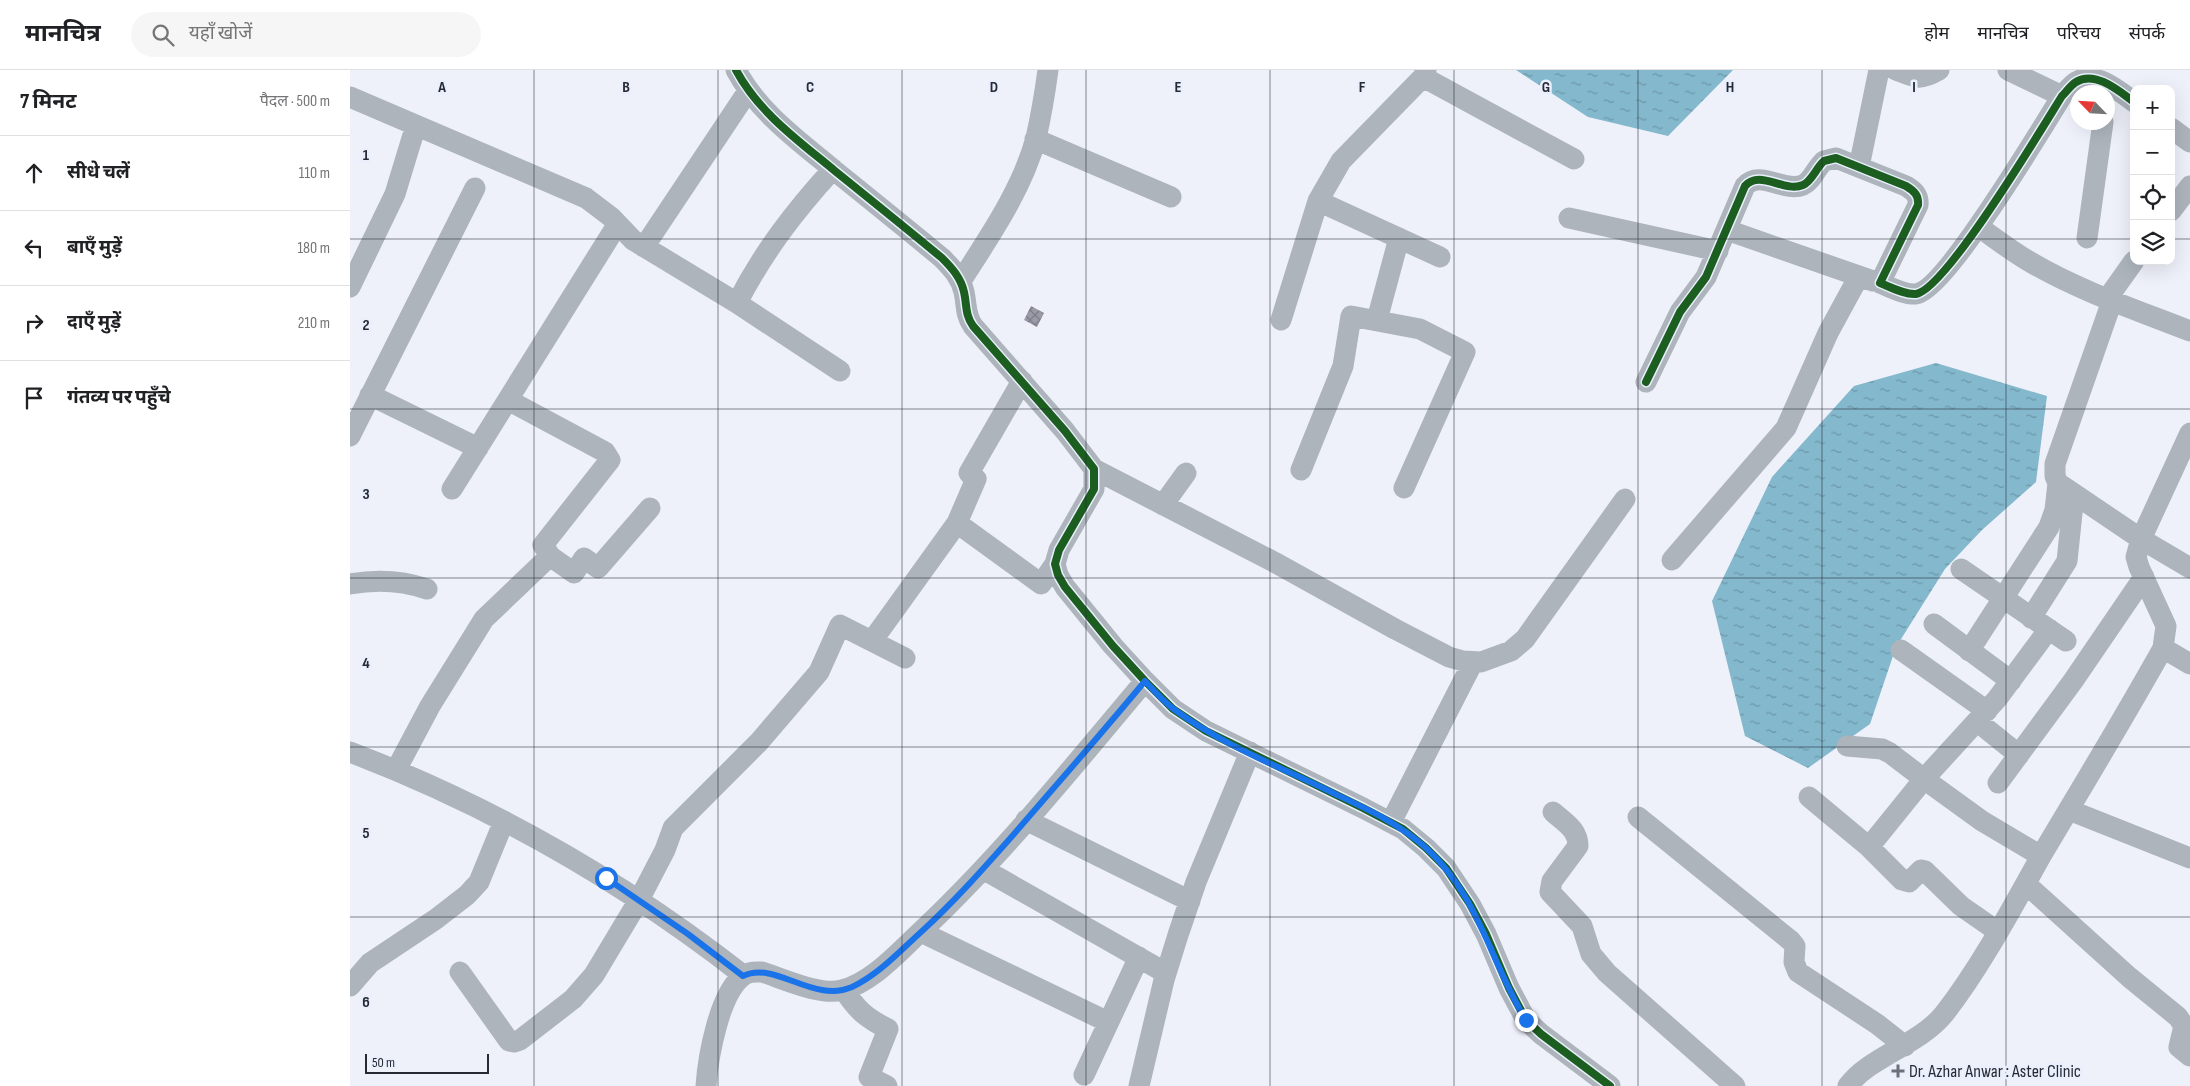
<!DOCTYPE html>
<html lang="hi">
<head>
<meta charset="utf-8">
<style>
	:root { --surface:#fff; --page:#f6f6f6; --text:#202124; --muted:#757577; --line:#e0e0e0 }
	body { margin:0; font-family:"Sofia Sans Condensed","Noto Sans Devanagari",sans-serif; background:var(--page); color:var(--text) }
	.controls { position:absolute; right:15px; top:15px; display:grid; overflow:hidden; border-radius:10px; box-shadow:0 5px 20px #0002 }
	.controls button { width:45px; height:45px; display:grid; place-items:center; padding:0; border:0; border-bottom:1px solid var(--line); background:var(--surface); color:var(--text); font:25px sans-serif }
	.compass { position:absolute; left:1720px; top:15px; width:45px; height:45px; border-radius:50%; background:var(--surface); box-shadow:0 5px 20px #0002; rotate:295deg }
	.scale { position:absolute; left:15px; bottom:12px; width:124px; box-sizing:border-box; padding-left:5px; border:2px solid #272a33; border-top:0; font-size:14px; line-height:18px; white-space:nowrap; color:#272a33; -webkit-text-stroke:4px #eaeffe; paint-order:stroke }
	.stop { position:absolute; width:15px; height:15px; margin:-11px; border:4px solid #1a73e8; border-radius:50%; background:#fff }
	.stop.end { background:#1a73e8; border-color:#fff; box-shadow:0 1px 5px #0008 }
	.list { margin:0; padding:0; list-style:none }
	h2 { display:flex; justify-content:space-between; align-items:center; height:65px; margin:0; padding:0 20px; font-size:21px }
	h2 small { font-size:16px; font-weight:400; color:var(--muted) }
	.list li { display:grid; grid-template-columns:32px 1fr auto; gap:15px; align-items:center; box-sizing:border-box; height:75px; padding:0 20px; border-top:1px solid var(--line) }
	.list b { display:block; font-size:19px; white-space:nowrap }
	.list em { font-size:16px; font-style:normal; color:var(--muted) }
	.icon { flex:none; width:28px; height:28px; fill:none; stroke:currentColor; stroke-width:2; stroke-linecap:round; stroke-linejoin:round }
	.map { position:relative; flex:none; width:1840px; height:1016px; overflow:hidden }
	header { display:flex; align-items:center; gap:30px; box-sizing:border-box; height:70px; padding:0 25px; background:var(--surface); border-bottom:1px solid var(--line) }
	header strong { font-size:24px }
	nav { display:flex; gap:28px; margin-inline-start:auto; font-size:18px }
	.search { width:350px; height:45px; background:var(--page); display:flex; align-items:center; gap:12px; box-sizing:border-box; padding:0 18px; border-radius:28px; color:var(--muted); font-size:19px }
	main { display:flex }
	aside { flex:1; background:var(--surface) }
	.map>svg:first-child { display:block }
	.water { fill:url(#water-ripples) }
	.building { fill:url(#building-cross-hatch) }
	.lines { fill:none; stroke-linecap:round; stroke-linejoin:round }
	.minor { stroke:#adb4bb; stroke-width:21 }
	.cycleway-casing { stroke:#eaeffe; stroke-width:11 }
	.cycleway { stroke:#1b5e20; stroke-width:8 }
	.route { stroke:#1a73e8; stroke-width:6 }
	.grid { fill:none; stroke:#272a33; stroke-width:1; stroke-opacity:0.55 }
	.poi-dot { fill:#6d7079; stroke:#eaeffe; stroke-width:2 }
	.labels { text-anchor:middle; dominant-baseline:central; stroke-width:5; stroke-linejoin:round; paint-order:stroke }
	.poi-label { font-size:18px; fill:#272a33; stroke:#eaeffe; text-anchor:start }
	.grid-label { font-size:16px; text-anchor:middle; font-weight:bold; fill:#272a33; stroke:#eaeffe; stroke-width:5; stroke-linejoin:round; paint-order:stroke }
</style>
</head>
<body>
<header>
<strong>मानचित्र</strong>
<div class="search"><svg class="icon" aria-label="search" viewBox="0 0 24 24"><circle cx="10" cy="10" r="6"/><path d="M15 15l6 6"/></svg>यहाँ खोजें</div>
<nav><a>होम</a><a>मानचित्र</a><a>परिचय</a><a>संपर्क</a></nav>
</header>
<main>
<aside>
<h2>7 मिनट<small>पैदल · 500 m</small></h2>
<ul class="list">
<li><svg class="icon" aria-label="ahead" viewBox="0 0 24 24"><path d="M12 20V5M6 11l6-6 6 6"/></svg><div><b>सीधे चलें</b></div><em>110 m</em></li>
<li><svg class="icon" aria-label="left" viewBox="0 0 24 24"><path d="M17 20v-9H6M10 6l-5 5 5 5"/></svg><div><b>बाएँ मुड़ें</b></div><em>180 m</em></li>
<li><svg class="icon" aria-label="right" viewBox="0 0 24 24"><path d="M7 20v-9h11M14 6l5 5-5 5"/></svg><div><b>दाएँ मुड़ें</b></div><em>210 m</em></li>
<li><svg class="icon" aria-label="arrive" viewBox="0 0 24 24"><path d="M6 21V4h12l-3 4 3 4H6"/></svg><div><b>गंतव्य पर पहुँचे</b></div></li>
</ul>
</aside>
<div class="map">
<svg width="1840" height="1016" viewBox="0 0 1840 1016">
	<defs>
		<pattern id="water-ripples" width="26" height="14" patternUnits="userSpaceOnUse" patternTransform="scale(1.25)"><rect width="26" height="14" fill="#84b8cd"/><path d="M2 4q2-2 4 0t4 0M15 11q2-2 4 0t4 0" fill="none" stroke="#6c96a7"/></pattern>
		<pattern id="building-cross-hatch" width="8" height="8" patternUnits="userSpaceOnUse" patternTransform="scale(1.25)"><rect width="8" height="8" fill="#9a99a7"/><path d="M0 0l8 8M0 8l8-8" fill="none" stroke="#7e7d89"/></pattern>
	</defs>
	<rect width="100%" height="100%" fill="#eef1fa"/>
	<path class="water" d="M1166 0H1383L1318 66 1238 47Z
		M1586 293 1697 326 1686 412 1632 460 1595 499 1546 577 1520 654 1458 698 1395 666 1362 531 1422 407 1504 316Z"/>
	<path class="building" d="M681 236 694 243 687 257 674 250Z"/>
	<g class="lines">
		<path class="minor" d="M386 0C409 43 449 71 485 101 521 130 557 159 592 188 602 198 611 208 614 222 617 235 615 245 623 256L715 361 744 399V419L709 480 705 494 708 505 715 517 763 576 795 611 823 639 856 661 1013 738 1053 759 1076 778 1096 798 1120 834 1136 864 1159 918 1176 950 1191 964 1260 1016
			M1546 0C1566 8 1570 11 1589 0
			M1658 0 1712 26
			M1073 7 1224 89
			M0 27 236 128 261 147 283 170 387 233 490 301
			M1821 58 1840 72
			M685 69 821 127
			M1509 97 1529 0
			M968 131 1090 187
			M1821 141 1840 116
			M1219 148 1368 181
			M1629 157C1646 169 1664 183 1682 193 1732 222 1787 240 1840 261
			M1377 160 1523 211
			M1737 168 1753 52
			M294 177 398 21
			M611 211C639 167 672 120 686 68 691 46 695 22 698 0
			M0 217 45 124 66 55
			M1757 229 1784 191
			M1762 231 1705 394V406L1708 413 1791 469 1840 498
			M387 233C414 181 444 142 483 99
			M931 250 968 131 991 91 1073 7 1076 0
			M1027 250 1049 168
			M1296 312 1330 242 1356 207 1395 116C1410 99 1434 123 1453 115 1462 111 1466 98 1474 91L1486 88 1556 116C1564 121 1569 125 1568 135L1530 213C1540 217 1555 225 1566 224 1596 219 1692 58 1712 26 1716 22 1721 15 1726 12 1745 0 1769 21 1784 32
			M20 325 128 378
			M0 366 125 118
			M744 399 924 492 1045 559 1099 587 1113 591 1131 592 1161 581 1175 569 1275 429
			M951 400 993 296 1001 246 1070 259 1115 282 1054 418
			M102 419 267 155
			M813 435 836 403
			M607 453 626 409 619 403 672 311
			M200 486 224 503 234 488 248 498 300 438
			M1322 490 1436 358 1478 263 1509 206
			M1611 499 1716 571
			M0 514C27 509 51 510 77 519
			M1681 548 1717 491 1724 424
			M1584 554 1661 611
			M522 571 607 453 691 514 705 494
			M1813 578 1840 594
			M1551 580 1637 641
			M1619 581 1699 457 1705 440 1708 413
			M1628 652 1669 685
			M1497 676 1532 679 1540 683 1574 709 1519 777
			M0 682C141 736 274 812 393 905
			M46 700 80 636 134 549 200 486 193 475 260 390 255 382 158 330
			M1648 713 1723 611 1794 507
			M1459 727 1519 777 1552 810 1559 812 1571 800 1575 801 1611 836 1647 861
			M1719 740 1840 788
			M1203 742C1214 752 1228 759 1228 776L1202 811 1200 822 1232 856 1241 884 1257 903 1385 1016
			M1288 747 1441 871 1445 876 1444 892 1448 902 1527 954 1555 976
			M676 750 840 831
			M1041 752 1123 592
			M1691 786 1632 751 1574 709 1647 629 1699 559
			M633 799 816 903
			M1676 814 1779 907 1828 947 1834 956 1829 977 1840 986
			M571 862 758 952
			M110 902 159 971 164 972 170 970 223 929 244 905 289 830 315 780 323 758 409 672 469 602 490 555 555 588
			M0 916 20 893 86 849 117 825 129 812 154 751
			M494 920C507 940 516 948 538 959L519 1007 537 1016
			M734 1005 789 887
			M356 1016C358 988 369 922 394 905 400 901 406 902 412 902 434 909 470 926 492 920 520 913 545 886 565 867 649 789 721 699 795 611
			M789 1016 814 910 828 865 846 812 900 682
			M1498 1016C1519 987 1569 975 1594 944 1630 898 1662 838 1691 786 1732 717 1774 648 1813 578L1816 556 1789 497 1786 487 1791 469 1840 363"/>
		<g class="cycleway-casing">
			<path id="cycleway" d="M386 0C409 43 449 71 485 101 521 130 557 159 592 188 602 198 611 208 614 222 617 235 615 245 623 256L715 361 744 399V419L709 480 705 494 708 505 715 517 763 576 795 611 823 639 856 661 1013 738 1053 759 1076 778 1096 798 1120 834 1136 864 1159 918 1176 950 1191 964 1260 1016
				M1296 312 1330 242 1356 207 1395 116C1410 99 1434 123 1453 115 1462 111 1466 98 1474 91L1486 88 1556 116C1564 121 1569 125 1568 135L1530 213C1540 217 1555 225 1566 224 1596 219 1692 58 1712 26 1716 22 1721 15 1726 12 1745 0 1769 21 1784 32"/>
		</g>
		<use href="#cycleway" class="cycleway"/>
	</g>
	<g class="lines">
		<path class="route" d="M256 808 338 864 393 906C425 890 463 934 502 917 528 905 550 881 570 863 604 832 634 798 664 764 708 713 752 663 795 611 804 621 814 632 825 640 872 675 933 698 985 724 1017 739 1050 754 1076 778 1130 827 1140 892 1176 950"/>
	</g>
	<path class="grid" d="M184 0V1016M368 0V1016M552 0V1016M736 0V1016M920 0V1016M1104 0V1016M1288 0V1016M1472 0V1016M1656 0V1016M0 169H1784M1821 169H1840M0 339H1840M0 508H1840M0 677H1840M0 847H1840"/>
	<path class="poi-dot" d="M1545.5 993.5h5v5h5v5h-5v5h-5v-5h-5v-5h5z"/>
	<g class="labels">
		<g class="poi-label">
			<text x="1559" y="1001">Dr. Azhar Anwar : Aster Clinic</text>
		</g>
	</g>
	<g class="grid-label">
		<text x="92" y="22">A</text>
		<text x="276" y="22">B</text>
		<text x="460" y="22">C</text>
		<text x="644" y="22">D</text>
		<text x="828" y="22">E</text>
		<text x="1012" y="22">F</text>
		<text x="1196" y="22">G</text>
		<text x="1380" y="22">H</text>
		<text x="1564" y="22">I</text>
		<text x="16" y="90">1</text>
		<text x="16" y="260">2</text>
		<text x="16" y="429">3</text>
		<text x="16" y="598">4</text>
		<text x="16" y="768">5</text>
		<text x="16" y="937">6</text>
	</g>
</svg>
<div class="controls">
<button>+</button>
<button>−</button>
<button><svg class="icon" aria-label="locate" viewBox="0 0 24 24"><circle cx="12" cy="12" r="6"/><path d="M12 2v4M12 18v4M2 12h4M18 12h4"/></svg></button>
<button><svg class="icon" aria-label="layers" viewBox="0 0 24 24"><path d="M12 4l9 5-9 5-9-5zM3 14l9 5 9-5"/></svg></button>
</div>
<svg class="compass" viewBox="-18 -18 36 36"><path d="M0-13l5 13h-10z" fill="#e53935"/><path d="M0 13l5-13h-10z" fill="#757577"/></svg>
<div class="scale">50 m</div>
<div class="stop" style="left:256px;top:808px"></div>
<div class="stop end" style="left:1176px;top:950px"></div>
</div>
</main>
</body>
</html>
